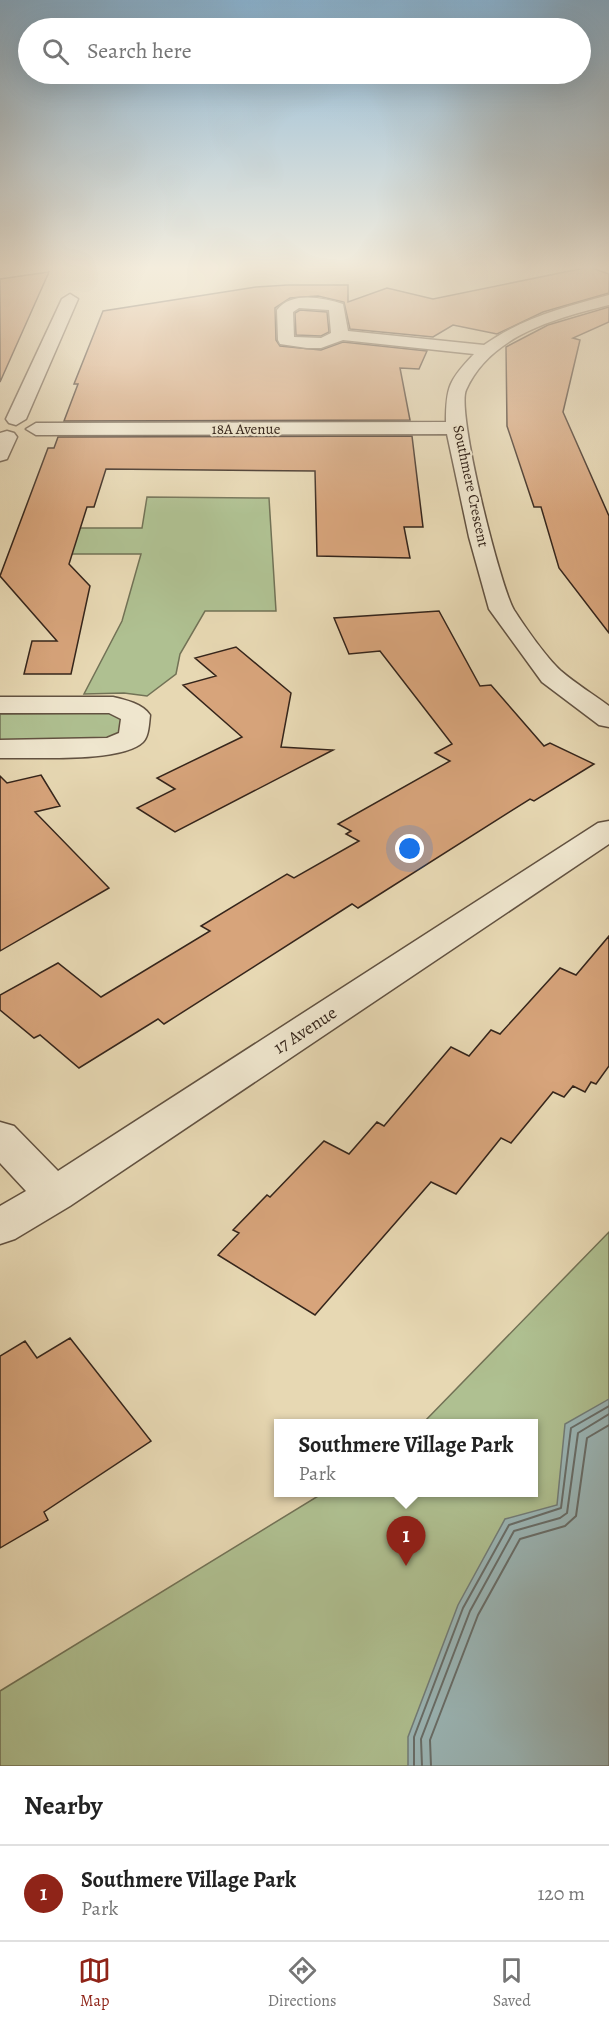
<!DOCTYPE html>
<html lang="en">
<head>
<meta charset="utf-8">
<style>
	:root { --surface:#fff; --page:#f6f6f6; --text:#222; --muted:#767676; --line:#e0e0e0; --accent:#8f2418 }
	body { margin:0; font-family:Alegreya,serif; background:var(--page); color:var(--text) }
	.you { position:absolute; left:410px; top:849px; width:21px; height:21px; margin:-15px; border:4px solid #fff; border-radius:50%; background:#1a73e8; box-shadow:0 0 0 9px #1a73e833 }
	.badge { display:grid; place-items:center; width:39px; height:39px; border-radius:50%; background:var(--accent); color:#fff; font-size:20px; font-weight:700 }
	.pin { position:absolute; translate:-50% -50px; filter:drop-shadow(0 2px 3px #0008) }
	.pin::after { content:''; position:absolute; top:32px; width:21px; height:18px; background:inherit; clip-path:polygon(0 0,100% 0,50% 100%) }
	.popup { position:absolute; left:274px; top:1419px; width:264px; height:78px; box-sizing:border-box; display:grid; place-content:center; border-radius:0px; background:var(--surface); filter:drop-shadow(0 2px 4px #0005); font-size:20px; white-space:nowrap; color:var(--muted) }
	.popup b { font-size:22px; color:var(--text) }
	.popup::after { content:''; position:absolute; left:50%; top:100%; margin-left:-12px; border:12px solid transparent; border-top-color:var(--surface) }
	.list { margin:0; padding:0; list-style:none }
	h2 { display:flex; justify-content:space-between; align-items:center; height:78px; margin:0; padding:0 24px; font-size:26px }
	h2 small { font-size:20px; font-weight:400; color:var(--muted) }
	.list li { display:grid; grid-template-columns:39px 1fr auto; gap:18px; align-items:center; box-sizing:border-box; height:96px; padding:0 24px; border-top:2px solid var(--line) }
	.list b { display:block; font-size:22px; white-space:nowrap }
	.list p { margin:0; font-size:20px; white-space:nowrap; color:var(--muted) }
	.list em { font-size:20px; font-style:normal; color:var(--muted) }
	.icon { flex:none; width:33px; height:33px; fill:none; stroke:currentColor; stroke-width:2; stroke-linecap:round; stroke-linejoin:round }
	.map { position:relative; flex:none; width:609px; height:1766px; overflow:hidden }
	.search { position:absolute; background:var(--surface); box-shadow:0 6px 24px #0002; left:18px; right:18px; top:18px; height:66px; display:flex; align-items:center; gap:15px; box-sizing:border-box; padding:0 21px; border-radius:33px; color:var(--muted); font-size:22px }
	.sheet { height:174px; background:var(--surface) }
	nav { display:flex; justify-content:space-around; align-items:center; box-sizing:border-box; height:84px; border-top:2px solid var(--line); background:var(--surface); font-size:16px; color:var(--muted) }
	nav a { display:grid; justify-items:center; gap:3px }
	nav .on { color:var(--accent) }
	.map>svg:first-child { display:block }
	.green { fill:#afc091; stroke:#727256; stroke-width:1.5 }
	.water { fill:#9bb7b8; stroke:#727d79; stroke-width:1.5 }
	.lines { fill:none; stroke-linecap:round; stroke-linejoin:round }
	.shore { stroke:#686e6a; stroke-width:2 }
	.building { fill:#d7a47b; stroke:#35251b; stroke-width:1.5 }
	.minor-casing { stroke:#625241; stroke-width:3 }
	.minor { fill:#efe6ce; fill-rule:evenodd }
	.labels { text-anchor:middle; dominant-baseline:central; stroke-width:4.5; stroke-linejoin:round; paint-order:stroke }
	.far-street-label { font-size:15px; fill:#35251b; stroke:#efe6ce }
	.street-label { font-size:18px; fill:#35251b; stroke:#efe6ce }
</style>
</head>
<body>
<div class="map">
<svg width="609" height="1766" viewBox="0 0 609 1766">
	<rect width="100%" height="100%" fill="#e7d8b3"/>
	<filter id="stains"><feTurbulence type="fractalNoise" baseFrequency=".00333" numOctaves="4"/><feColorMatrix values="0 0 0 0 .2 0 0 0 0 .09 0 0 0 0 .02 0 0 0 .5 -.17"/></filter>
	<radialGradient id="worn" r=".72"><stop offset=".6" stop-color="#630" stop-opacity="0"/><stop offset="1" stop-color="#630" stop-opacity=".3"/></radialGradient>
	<path class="green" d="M147 497 269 498 276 611H205L180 654 176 674 147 696 124 693 84 694 122 621 141 554H28L58 528H142Z
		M109 713 128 720 117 739 0 742V714Z
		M609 1232V1766H0V1691L323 1493 534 1492V1424L423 1423Z"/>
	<path class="water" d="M609 1399V1766H408V1737L458 1605 505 1519 557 1505 565 1424Z"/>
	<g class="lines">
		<path class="shore" d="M414 1766V1737L463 1608 509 1525 561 1508 571 1428 609 1406
			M422 1766 421 1739 470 1611 514 1531 560 1518 567 1513 578 1433 609 1414
			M431 1766 430 1740 478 1615 520 1539 565 1526 576 1516 587 1438 609 1425"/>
	</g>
	<path class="building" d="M589 267 609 274V293L543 312 497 334 453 325 433 337 350 329 344 302 318 296 290 298 275 308 276 340 280 346 321 350 343 342 427 351 419 369 400 368 410 420 64 421 78 384H74L103 311 256 287 288 285H348V302L387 288 433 299Z
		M49 272 0 382V279Z
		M609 307V322L573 338 580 340 563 412 609 516V633L559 568 541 507H534L507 426 506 347 548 325Z
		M300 310 327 312 329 332 321 336 296 335 295 313Z
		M412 436 423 527H404L410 558 317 556 315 471 106 469 94 507H87L69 564 90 586 71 674H24L32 641H57L0 576 48 448H54L58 437Z
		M439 611 480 686 491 685 544 746 550 743 594 764 534 801 530 799 358 908 352 904 164 1024 158 1019 79 1068 40 1035 34 1038 0 1010V995L58 963 101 997 210 931 201 926 287 874 294 878 359 841 346 834 351 831 338 824 450 761 435 753 452 744 380 651 349 654 334 618Z
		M236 647 291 693 281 747 333 750 175 832 137 808 175 789 157 778 242 737 183 685 216 676 195 658Z
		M41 775 60 806 35 812 109 888 0 951V776L7 783Z
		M609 936V1066L596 1084 591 1082 585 1092 573 1086 564 1097 553 1092 511 1143 501 1138 456 1194 431 1182 315 1315 218 1255 239 1233 233 1230 267 1195 270 1197 324 1141 349 1154 377 1122 384 1126 451 1047 469 1056 491 1030 500 1034 560 968 576 975Z
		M70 1338 151 1441 44 1512 48 1520 0 1548V1356L25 1341 37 1358Z"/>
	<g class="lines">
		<g class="minor-casing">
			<path id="minor" d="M70 294 78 299 26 419 16 425 9 423 6 419 62 299Z
				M609 295V305C557 318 490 335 466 390 456 411 500 586 514 610 525 627 546 657 561 671 576 684 593 694 609 706V727L599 725 542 682 489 609 469 537 447 434 36 435 26 429 36 423 446 422C446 387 449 380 474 354L343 340 321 348H307L280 344 278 340 277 310C292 291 323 298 343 304L348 331 484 345C522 318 564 307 609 295ZM299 308 329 310 331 333 321 338 294 337 293 312Z
				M7 431 14 433 17 437 7 459 0 461V433Z
				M0 697H113C126 700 143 704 150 715 149 723 149 736 143 742 122 763 32 757 0 758V740L107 738 119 733 121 719 109 713H0Z
				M609 821V844L70 1206 15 1239 0 1244V1206L26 1191 0 1163V1122L14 1126 58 1171 598 823Z"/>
		</g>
		<use href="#minor" class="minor"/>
	</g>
	<linearGradient id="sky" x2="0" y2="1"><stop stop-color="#89b5d5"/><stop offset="0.52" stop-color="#f4eddd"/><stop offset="1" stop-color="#f4eddd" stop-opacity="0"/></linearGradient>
	<rect width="609" height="514" fill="url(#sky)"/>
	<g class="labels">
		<g class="far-street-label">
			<text x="246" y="429">18A Avenue</text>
			<text transform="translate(471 486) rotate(78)">Southmere Crescent</text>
		</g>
		<g class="street-label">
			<text transform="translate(305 1030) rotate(-33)">17 Avenue</text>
		</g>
	</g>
	<rect width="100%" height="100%" filter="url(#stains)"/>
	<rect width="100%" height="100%" fill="url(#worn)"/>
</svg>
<div class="you"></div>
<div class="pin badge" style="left:406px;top:1566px">1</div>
<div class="popup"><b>Southmere Village Park</b>Park</div>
<div class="search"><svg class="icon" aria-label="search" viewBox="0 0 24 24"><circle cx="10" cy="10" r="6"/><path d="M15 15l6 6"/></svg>Search here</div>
</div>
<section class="sheet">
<h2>Nearby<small></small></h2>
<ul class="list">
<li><span class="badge">1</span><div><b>Southmere Village Park</b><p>Park</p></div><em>120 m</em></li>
</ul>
</section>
<nav>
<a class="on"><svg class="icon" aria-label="map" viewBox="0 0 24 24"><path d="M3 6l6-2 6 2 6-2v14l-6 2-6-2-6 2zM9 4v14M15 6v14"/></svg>Map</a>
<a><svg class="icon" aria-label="directions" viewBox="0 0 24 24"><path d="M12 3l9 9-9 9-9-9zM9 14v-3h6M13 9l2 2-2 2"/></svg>Directions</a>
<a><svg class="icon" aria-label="saved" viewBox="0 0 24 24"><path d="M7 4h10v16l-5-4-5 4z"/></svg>Saved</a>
</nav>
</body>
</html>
